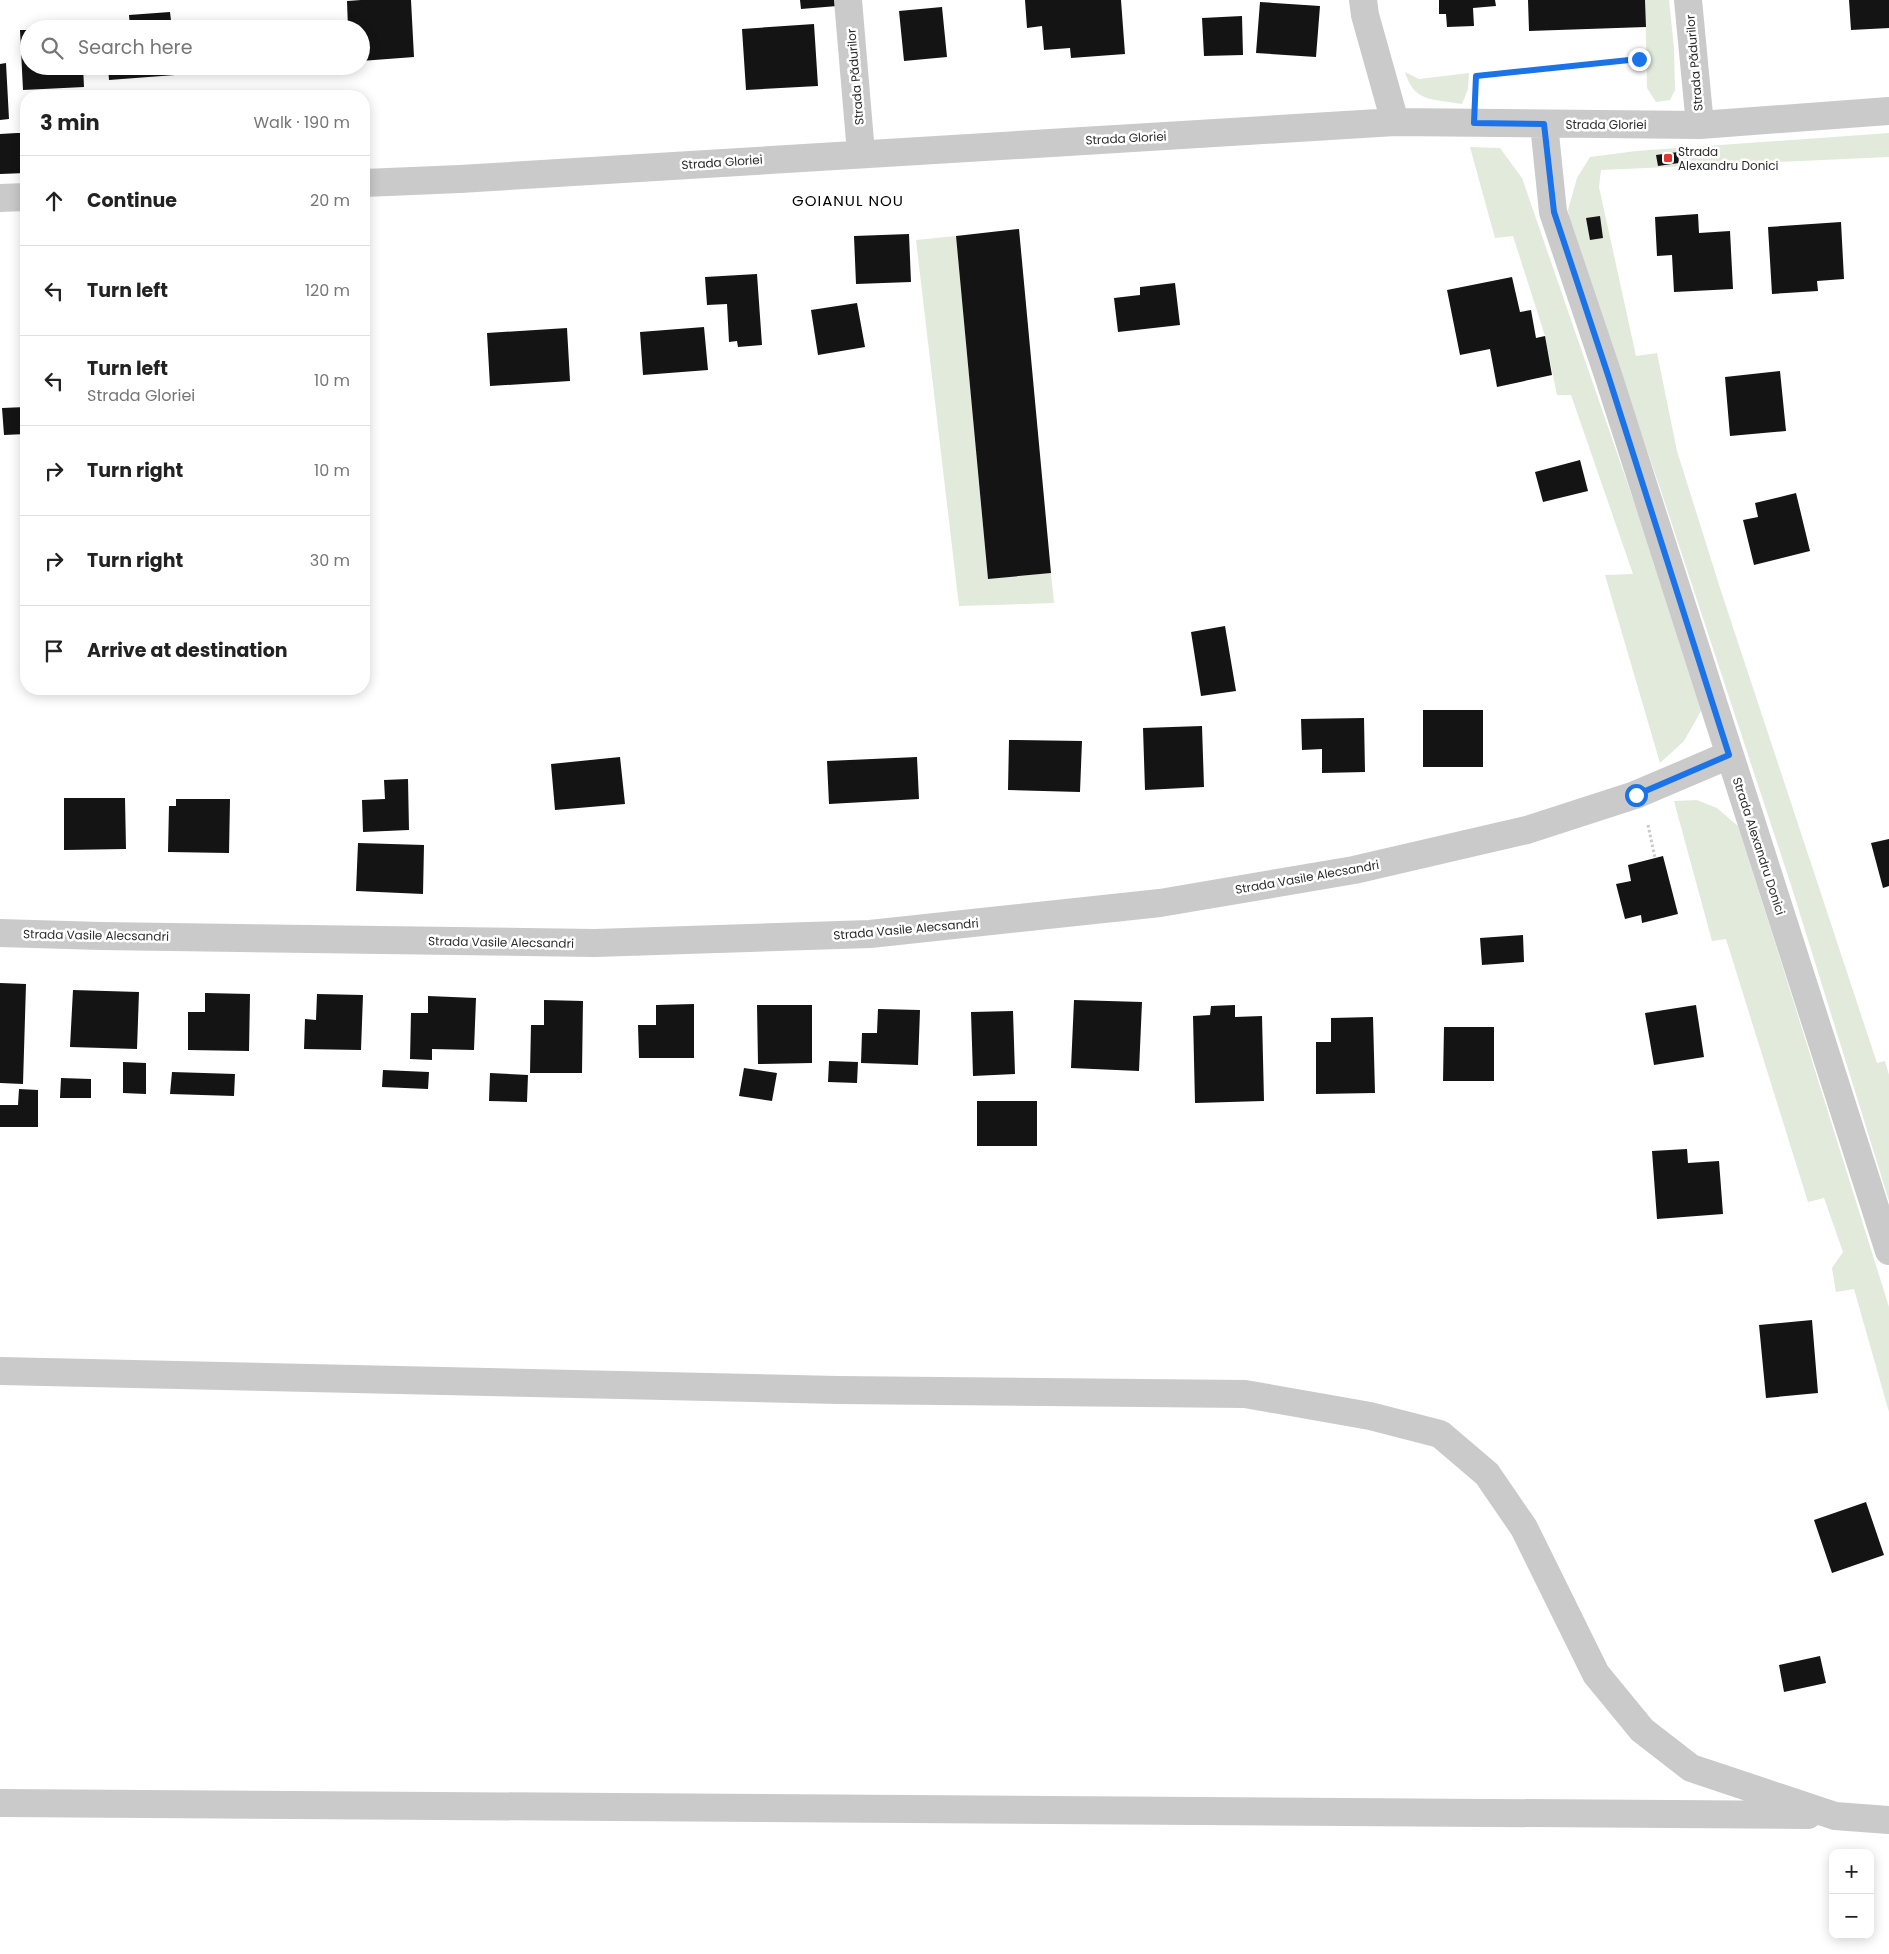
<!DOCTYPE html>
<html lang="en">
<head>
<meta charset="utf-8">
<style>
	:root { --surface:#fff; --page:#f2f2f2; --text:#222; --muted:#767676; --line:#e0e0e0 }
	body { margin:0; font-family:Poppins,sans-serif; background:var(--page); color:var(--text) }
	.controls { position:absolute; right:15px; bottom:15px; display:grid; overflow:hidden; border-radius:10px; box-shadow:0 2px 12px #0003 }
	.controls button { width:45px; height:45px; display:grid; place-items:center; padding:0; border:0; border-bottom:1px solid var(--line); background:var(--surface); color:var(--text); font:25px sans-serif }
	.stop { position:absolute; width:15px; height:15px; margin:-11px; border:4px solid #1a73e8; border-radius:50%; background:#fff }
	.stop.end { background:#1a73e8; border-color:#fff; box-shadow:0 1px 5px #0008 }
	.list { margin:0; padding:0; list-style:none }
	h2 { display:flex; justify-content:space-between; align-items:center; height:65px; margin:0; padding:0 20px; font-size:21px }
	h2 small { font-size:16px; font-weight:400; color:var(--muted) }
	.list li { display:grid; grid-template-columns:32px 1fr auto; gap:15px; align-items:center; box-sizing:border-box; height:90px; padding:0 20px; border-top:1px solid var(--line) }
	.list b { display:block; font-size:19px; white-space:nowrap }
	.list p { margin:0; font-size:16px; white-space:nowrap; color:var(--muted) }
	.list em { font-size:16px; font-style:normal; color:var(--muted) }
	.icon { flex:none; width:28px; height:28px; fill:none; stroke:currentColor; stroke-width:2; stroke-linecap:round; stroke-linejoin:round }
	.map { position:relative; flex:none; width:1889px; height:1954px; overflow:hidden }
	.search { position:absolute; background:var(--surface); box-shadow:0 2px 12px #0003; left:20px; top:20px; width:350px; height:55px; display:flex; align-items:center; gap:12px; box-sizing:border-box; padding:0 18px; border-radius:28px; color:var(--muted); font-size:19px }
	.panel { position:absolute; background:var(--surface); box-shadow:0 2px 12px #0003; left:20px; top:90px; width:350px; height:605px; border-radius:20px }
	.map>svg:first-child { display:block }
	.green { fill:#e1eadb }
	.building { fill:#141414 }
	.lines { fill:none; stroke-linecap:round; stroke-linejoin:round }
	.path { stroke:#cacaca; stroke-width:3; stroke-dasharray:2.5 2.5; stroke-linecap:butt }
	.minor { stroke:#cacaca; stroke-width:28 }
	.route { stroke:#1a73e8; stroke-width:6 }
	.poi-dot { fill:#e13732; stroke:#fff; stroke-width:2 }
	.labels { text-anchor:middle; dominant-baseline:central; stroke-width:5; stroke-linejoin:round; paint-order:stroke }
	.street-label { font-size:12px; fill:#2d2d2d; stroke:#fff }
	.poi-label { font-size:12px; fill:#2d2d2d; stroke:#fff; text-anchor:start }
	.quarter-label { font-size:15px; letter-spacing:1px; fill:#000; stroke:#fff }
</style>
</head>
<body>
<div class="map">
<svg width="1889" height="1954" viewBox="0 0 1889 1954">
	<rect width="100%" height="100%" fill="#fff"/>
	<path class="green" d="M1645 0H1669L1674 48 1675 90 1670 100 1656 102 1647 88Z
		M1405 72 1419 79 1469 73 1468 89 1462 104C1434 99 1414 103 1405 72Z
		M1889 133V157L1601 170 1599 187 1636 356 1657 353 1677 451 1720 588 1877 1063 1885 1061 1889 1075V1201L1791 885 1660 488 1571 230 1568 210 1577 178 1590 157 1636 151Z
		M1470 147 1500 148 1522 178 1700 693 1701 711 1684 741 1660 763 1605 575 1633 574 1571 395H1557L1545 336 1513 236 1495 238Z
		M956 236 988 579 1051 573 1054 603 959 606 916 240Z
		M1697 800 1717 808 1738 826 1778 952 1889 1307V1412L1854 1289 1836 1292 1832 1268 1843 1252 1824 1198 1808 1202 1726 939 1712 941 1674 801Z"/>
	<path class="building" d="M361 0H411L414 57 361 61V29H348L347 1Z
		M800 0H836L837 6 801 9Z
		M1025 0H1121L1125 54 1071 58 1070 48 1044 50 1042 26 1027 28Z
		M1439 0H1495L1496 6 1473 8 1474 26 1447 27 1446 14H1439Z
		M1528 0H1645L1646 27 1529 31Z
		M1849 0H1889V28L1851 30Z
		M1260 2 1320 6 1316 57 1256 53Z
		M942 7 947 57 904 61 899 11Z
		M170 12 172 29H130L129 15Z
		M1242 16 1243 55 1204 56 1202 18Z
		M814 24 818 86 746 90 742 29Z
		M20 30H29V66H83L84 87 23 90Z
		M6 63 9 119 0 120V64Z
		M108 66H174L175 75 109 80Z
		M17 133H26V173L0 174V134Z
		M1678 152 1679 163 1658 166 1656 155Z
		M1698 214 1699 233 1730 231 1733 289 1674 292 1672 255 1657 256 1655 217Z
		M1600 216 1603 238 1590 240 1586 218Z
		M1841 222 1844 279 1817 281 1818 291 1772 294 1768 227Z
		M1019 229 1051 573 988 579 956 236Z
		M909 234 911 282 856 284 854 236Z
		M757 274 762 345 738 347 737 341 729 342 727 304 707 305 705 277Z
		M1512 277 1520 312 1531 310 1536 338 1545 336 1552 375 1497 387 1490 349 1460 355 1447 290Z
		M1175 283 1180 325 1118 332 1114 298 1140 295V287Z
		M857 303 865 347 818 355 811 310Z
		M704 327 708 370 643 375 640 332Z
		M567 328 570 381 490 386 487 333Z
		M1780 371 1786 431 1730 436 1725 377Z
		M26 407V434L4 435 2 408Z
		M1580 460 1588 491 1543 502 1535 472Z
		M1796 493 1810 551 1754 565 1743 520 1758 517 1755 503Z
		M1225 626 1236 691 1201 696 1191 632Z
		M1423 710H1483V767H1423Z
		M1364 718 1365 772 1322 773V749L1302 750 1301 719Z
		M1202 726 1204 787 1145 790 1143 728Z
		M1009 740 1082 741 1080 792 1008 790Z
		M620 757 625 804 555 810 551 764Z
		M917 757 919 799 829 804 827 761Z
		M408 779 409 830 363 832 362 800 385 799 384 780Z
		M64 798H125L126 849 64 850Z
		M176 799H230L229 853 168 852 169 806H176Z
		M1889 839V886L1883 888 1871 843Z
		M358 843 424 845 423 894 356 891Z
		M1663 856 1678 914 1642 923 1641 915 1625 919 1616 884 1631 881 1628 865Z
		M1523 935 1524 962 1482 965 1480 938Z
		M0 983 26 984 23 1084 0 1083Z
		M73 990 139 992 137 1049 70 1047Z
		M205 993 250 994 249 1051 188 1050V1012H205Z
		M317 994 363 995 361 1050 304 1049 305 1019 316 1020Z
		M428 996 476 998 474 1050 432 1049V1060L410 1059 411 1013H428Z
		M544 1000 583 1001 582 1073H530L531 1025H544Z
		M1074 1000 1142 1002 1139 1071 1071 1068Z
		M694 1004V1058H639L638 1025H656V1005Z
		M757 1005H812V1063L758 1064Z
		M1235 1005V1017L1262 1016 1264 1101 1195 1103 1193 1016 1210 1015 1211 1006Z
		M1696 1005 1704 1057 1654 1065 1645 1013Z
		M878 1009 920 1010 918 1065 861 1063 862 1033H877Z
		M1013 1011 1015 1074 973 1076 971 1012Z
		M1373 1017 1375 1093 1316 1094V1042H1331V1018Z
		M1444 1027H1494V1081H1443Z
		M829 1061 858 1062 857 1083 828 1082Z
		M123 1062 146 1063V1094L123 1093Z
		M744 1068 777 1073 772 1101 739 1096Z
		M383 1070 429 1072 428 1089 382 1087Z
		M172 1072 235 1074 234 1096 170 1094Z
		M490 1073 528 1075 527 1102 489 1101Z
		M61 1078 91 1079V1098H60Z
		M19 1089 38 1090V1127H0V1105H18Z
		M977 1101H1037V1146H977Z
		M1687 1149 1688 1163 1719 1161 1723 1214 1657 1219 1652 1151Z
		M1812 1320 1818 1393 1766 1398 1759 1325Z
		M1866 1502 1884 1555 1832 1573 1814 1520Z
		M1820 1656 1826 1683 1784 1692 1779 1665Z"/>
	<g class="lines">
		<path class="path" d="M1475 90 1476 76 1639 59
			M1648 825 1655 858"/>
		<path class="minor" d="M848 0 861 153
			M1363 0 1365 15 1395 122
			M1688 0 1700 125
			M1544 124 1553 212 1608 375 1889 1251
			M364 183 460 179 1395 122 1700 125 1889 111
			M0 198 26 197
			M0 933 101 936 595 943 870 934 1160 903 1354 870 1527 830 1635 795 1729 755
			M0 1371 838 1390 1245 1394 1370 1416 1440 1434 1487 1474 1524 1528 1596 1674 1642 1730 1691 1768 1835 1816 1889 1820
			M0 1803 1808 1815"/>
	</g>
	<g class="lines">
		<path class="route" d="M1636 795 1729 755 1608 375 1554 212 1544 124 1474 123 1476 76 1639 59"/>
	</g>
	<rect class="poi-dot" x="1663" y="153" width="10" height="10" rx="2.5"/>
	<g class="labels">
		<g class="street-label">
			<text transform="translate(1694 63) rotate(-95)">Strada Pădurilor</text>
			<text transform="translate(855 77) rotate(-95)">Strada Pădurilor</text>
			<text x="1606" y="124">Strada Gloriei</text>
			<text transform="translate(1126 138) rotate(-3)">Strada Gloriei</text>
			<text transform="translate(722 162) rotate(-4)">Strada Gloriei</text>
			<text transform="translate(1759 846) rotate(72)">Strada Alexandru Donici</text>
			<text transform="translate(1307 877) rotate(-10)">Strada Vasile Alecsandri</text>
			<text transform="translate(906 929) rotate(-5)">Strada Vasile Alecsandri</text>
			<text transform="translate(96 935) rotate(1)">Strada Vasile Alecsandri</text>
			<text transform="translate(501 942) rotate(1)">Strada Vasile Alecsandri</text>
		</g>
		<g class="poi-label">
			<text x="1678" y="151">Strada<tspan x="1678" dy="14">Alexandru Donici</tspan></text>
		</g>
		<g class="quarter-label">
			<text x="848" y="200">GOIANUL NOU</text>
		</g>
	</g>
</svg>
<div class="controls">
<button>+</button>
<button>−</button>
</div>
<div class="stop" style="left:1636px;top:795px"></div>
<div class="stop end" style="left:1639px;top:59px"></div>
<div class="search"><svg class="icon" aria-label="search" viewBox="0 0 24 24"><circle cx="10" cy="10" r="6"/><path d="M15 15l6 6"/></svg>Search here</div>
<section class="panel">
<h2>3 min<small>Walk · 190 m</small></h2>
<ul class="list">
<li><svg class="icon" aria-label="ahead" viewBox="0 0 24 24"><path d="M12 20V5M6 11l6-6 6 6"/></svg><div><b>Continue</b></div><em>20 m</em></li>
<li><svg class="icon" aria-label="left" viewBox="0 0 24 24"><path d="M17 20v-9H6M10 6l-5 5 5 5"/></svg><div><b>Turn left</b></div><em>120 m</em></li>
<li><svg class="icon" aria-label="left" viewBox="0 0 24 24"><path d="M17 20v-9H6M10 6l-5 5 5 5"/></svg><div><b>Turn left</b><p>Strada Gloriei</p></div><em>10 m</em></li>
<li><svg class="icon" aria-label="right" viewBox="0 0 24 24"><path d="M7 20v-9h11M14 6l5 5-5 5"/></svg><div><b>Turn right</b></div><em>10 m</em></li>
<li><svg class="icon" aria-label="right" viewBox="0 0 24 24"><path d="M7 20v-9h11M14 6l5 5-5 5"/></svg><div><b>Turn right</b></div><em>30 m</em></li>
<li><svg class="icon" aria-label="arrive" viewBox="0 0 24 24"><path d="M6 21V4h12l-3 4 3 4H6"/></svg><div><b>Arrive at destination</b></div></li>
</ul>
</section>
</div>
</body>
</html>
